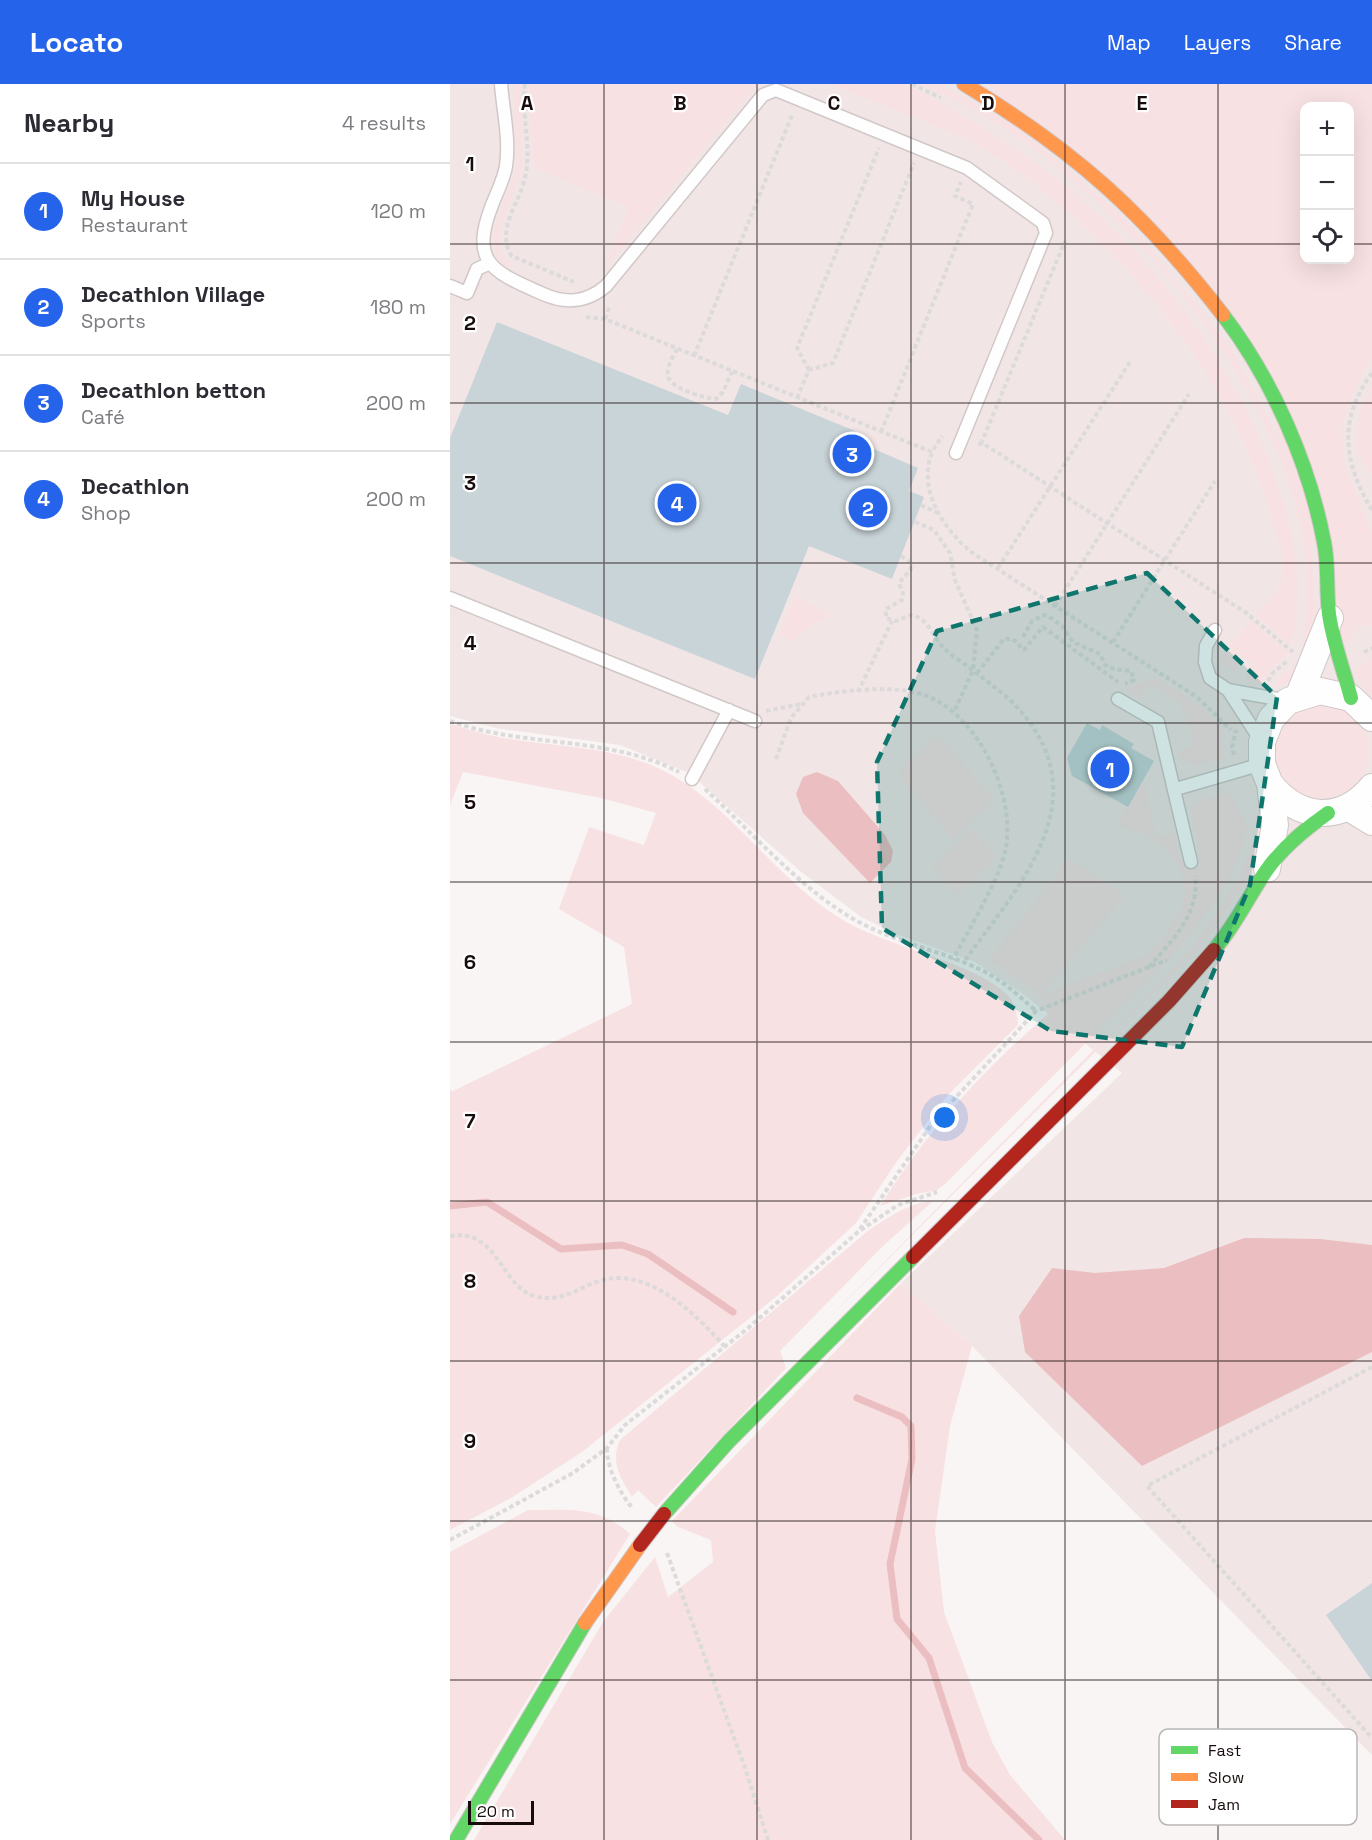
<!DOCTYPE html>
<html lang="en">
<head>
<meta charset="utf-8">
<style>
	:root { --surface:#fff; --page:#f2f2f3; --text:#2b2b33; --muted:#7c7c81; --line:#e1e1e2; --accent:#2563eb }
	body { margin:0; font-family:"Space Grotesk",sans-serif; background:var(--page); color:var(--text) }
	.controls { position:absolute; right:18px; top:18px; display:grid; overflow:hidden; border-radius:12px; box-shadow:0 6px 24px #0002 }
	.controls button { width:54px; height:54px; display:grid; place-items:center; padding:0; border:0; border-bottom:2px solid var(--line); background:var(--surface); color:var(--text); font:30px sans-serif }
	.scale { position:absolute; left:18px; bottom:15px; width:66px; box-sizing:border-box; padding-left:6px; border:3px solid #170b0b; border-top:0; font-size:16px; line-height:21px; white-space:nowrap; color:#170b0b; -webkit-text-stroke:4px #fff; paint-order:stroke }
	.you { position:absolute; left:495px; top:1034px; width:21px; height:21px; margin:-15px; border:4px solid #fff; border-radius:50%; background:#1a73e8; box-shadow:0 0 0 9px #1a73e833 }
	.badge { display:grid; place-items:center; width:39px; height:39px; border-radius:50%; background:var(--accent); color:#fff; font-size:20px; font-weight:700 }
	.pin { position:absolute; translate:-50% -50%; border:3px solid #fff; box-shadow:0 2px 6px #0006 }
	.list { margin:0; padding:0; list-style:none }
	h2 { display:flex; justify-content:space-between; align-items:center; height:78px; margin:0; padding:0 24px; font-size:26px }
	h2 small { font-size:20px; font-weight:400; color:var(--muted) }
	.list li { display:grid; grid-template-columns:39px 1fr auto; gap:18px; align-items:center; box-sizing:border-box; height:96px; padding:0 24px; border-top:2px solid var(--line) }
	.list b { display:block; font-size:22px; white-space:nowrap }
	.list p { margin:0; font-size:20px; white-space:nowrap; color:var(--muted) }
	.list em { font-size:20px; font-style:normal; color:var(--muted) }
	.icon { flex:none; width:33px; height:33px; fill:none; stroke:currentColor; stroke-width:2; stroke-linecap:round; stroke-linejoin:round }
	.map { position:relative; flex:none; width:922px; height:1756px; overflow:hidden }
	header { display:flex; align-items:center; gap:36px; box-sizing:border-box; height:84px; padding:0 30px; background:var(--accent); color:#fff }
	header strong { font-size:28px }
	nav { display:flex; gap:33px; margin-inline-start:auto; font-size:21px }
	main { display:flex }
	aside { flex:1; background:var(--surface) }
	.map>svg:first-child { display:block }
	.built { fill:#f2e5e6; fill-rule:evenodd }
	.green { fill:#f8e1e2; fill-rule:evenodd }
	.water { fill:#ebbfc1 }
	.lines { fill:none; stroke-linecap:round; stroke-linejoin:round }
	.stream { stroke:#ebbfc1; stroke-width:7 }
	.building { fill:#c9d4d8 }
	.lane-casing { stroke:#d1c8c8; stroke-width:15 }
	.street-casing { stroke:#d1c8c8; stroke-width:28 }
	.fast-casing { stroke:#d1c8c8; stroke-width:16 }
	.slow-casing { stroke:#d1c8c8; stroke-width:16 }
	.jam-casing { stroke:#d1c8c8; stroke-width:16 }
	.path { stroke:#dcdada; stroke-width:4; stroke-dasharray:4.5 3; stroke-linecap:butt }
	.lane { stroke:#fefefe; stroke-width:12 }
	.street { stroke:#fefefe; stroke-width:26 }
	.fast { stroke:#63d668; stroke-width:14 }
	.slow { stroke:#ff974d; stroke-width:14 }
	.jam { stroke:#b3261e; stroke-width:14 }
	.jam-bridge-casing { stroke:#d1c8c8; stroke-width:16; stroke-linecap:butt }
	.jam-bridge { stroke:#b3261e; stroke-width:14 }
	.marked { fill:#0f766e; fill-opacity:0.2; stroke:#0f766e; stroke-width:4.5; stroke-dasharray:12 8; stroke-linejoin:round }
	.grid { fill:none; stroke:#170b0b; stroke-width:1.5; stroke-opacity:0.55 }
	.key { fill:#fff; stroke:#b9b6b6; stroke-width:1.5 }
	.key-label { font-size:16px; fill:#170b0b }
	.grid-label { font-size:20px; text-anchor:middle; font-weight:bold; fill:#170b0b; stroke:#fff; stroke-width:4.5; stroke-linejoin:round; paint-order:stroke }
</style>
</head>
<body>
<header>
<strong>Locato</strong>
<nav><a>Map</a><a>Layers</a><a>Share</a></nav>
</header>
<main>
<aside>
<h2>Nearby<small>4 results</small></h2>
<ul class="list">
<li><span class="badge">1</span><div><b>My House</b><p>Restaurant</p></div><em>120 m</em></li>
<li><span class="badge">2</span><div><b>Decathlon Village</b><p>Sports</p></div><em>180 m</em></li>
<li><span class="badge">3</span><div><b>Decathlon betton</b><p>Café</p></div><em>200 m</em></li>
<li><span class="badge">4</span><div><b>Decathlon</b><p>Shop</p></div><em>200 m</em></li>
</ul>
</aside>
<div class="map">
<svg width="922" height="1756" viewBox="0 0 922 1756">
	<rect width="100%" height="100%" fill="#f9f5f5"/>
	<path class="built" d="M0 0H922V1671L522 1262 451 1199 672 989 573 910 525 878 446 850 411 833 350 787 239 689 170 661 46 644 0 632ZM854 22H900V176H854Z"/>
	<path class="green" d="M64 0H70L72 84 51 142 48 161 55 175 63 180 61 184 48 176C35 140 57 122 65 88 70 67 62 26 64 0Z
		M80 0H307L154 185 179 123 85 84 79 25Z
		M381 0C403 0 428 0 449 0 472 4 505 28 526 40 665 121 786 263 833 418 847 466 855 513 840 561L806 531C815 521 829 509 832 494 836 477 826 449 821 432 782 289 663 149 540 68 522 55 499 48 478 39 446 26 413 13 381 0Z
		M471 0H488L500 6 571 46 679 139 780 263 831 360 861 454 866 529 859 564 852 562C894 371 701 140 552 42 527 26 498 13 471 0Z
		M538 0H922V274L906 301 892 341 893 379 922 448V541L908 542 896 566 796 245ZM854 22H900V176H854Z
		M922 303V391L906 366 910 326Z
		M345 512 382 532 363 540 342 557 329 550Z
		M801 537 839 569 820 586 811 600 796 595 803 579 793 574 785 589 768 577Z
		M922 574V610L914 604 904 588Z
		M847 579 854 581C846 595 838 601 822 602Z
		M707 594C729 609 759 624 773 647L770 659 773 674C755 681 738 686 727 668L744 662C735 622 736 621 699 601L691 615 672 605Z
		M825 667a47 47 0 1 1 94 0a47 47 0 1 1-94 0Z
		M0 640C16 644 32 650 48 653 101 663 158 661 208 684 284 719 328 804 406 843 449 865 515 877 552 906 563 915 568 927 568 941L497 1012 447 1077 406 1139 327 1212 132 1368 61 1414 0 1446V1006L3 1007 182 920 174 863 109 825 139 743 194 761 206 729 151 714 13 688 0 721Z
		M483 654H492L544 716 506 753 501 754 447 690Z
		M692 699 695 701 706 753 724 750 729 775 752 787 741 725 751 715 780 709 797 743C791 794 741 851 707 888L494 1101 485 1107 470 1109 430 1122C478 1046 530 989 598 930L590 911 539 875 619 774 675 812 591 911 695 872 711 856 732 824 735 809 732 790 722 771 693 749 666 742Z
		M522 745 548 772 508 811 482 783Z
		M805 755 812 758 798 792 757 856 350 1263 704 905C752 852 779 822 805 755Z
		M483 1117 431 1164 330 1267 336 1284 206 1423 188 1406 182 1413C170 1393 160 1378 170 1356L419 1146C439 1133 458 1119 483 1117Z
		M451 1199 522 1262 500 1342 485 1447 494 1528 542 1658 560 1691 615 1756H24L153 1538 205 1473 218 1513 263 1478 261 1456 228 1443 222 1437Z
		M78 1426C119 1426 148 1421 180 1450L0 1740V1468Z"/>
	<path class="water" d="M367 688 388 697 435 751 443 767 441 778 420 799 353 729 346 710 353 693Z
		M794 1154 870 1155 922 1161V1268L692 1382 575 1268 569 1232 602 1184 645 1189 714 1184Z"/>
	<g class="lines">
		<path class="stream" d="M0 1122 37 1118 111 1165 172 1161 198 1170 283 1228
			M407 1314 452 1333 461 1342 462 1375 440 1480 447 1535 479 1574 515 1684 589 1756"/>
	</g>
	<path class="building" d="M47 238 278 331 291 300 405 347 401 355 468 384 459 407 474 413 442 495 359 462 305 595 0 472V354Z
		M637 639 650 646 652 641 684 660 681 664 704 677 678 723 622 692 617 674Z
		M922 1499V1597L876 1531Z"/>
	<g class="lines">
		<g class="lane-casing">
			<path id="lane" d="M51 0C53 26 60 56 56 82 54 95 47 108 42 121 19 180 44 188 93 210 116 220 136 219 156 202L313 11 326 6 517 84 593 139 596 149 506 369
				M0 202 17 209 27 185 40 179
				M0 514 305 637
				M765 546 756 562 755 578 760 594 778 606 811 657
				M778 606 838 617
				M668 615 708 638 741 778
				M242 695 279 626
				M726 705 812 680"/>
		</g>
		<g class="street-casing">
			<path id="street" d="M849 611 880 534
				M820 700C849 736 891 740 922 703
				M899 724 922 738
				M817 785 825 741 820 700 812 680V658L821 635 838 617 870 607 901 614 922 634"/>
		</g>
		<g class="fast-casing">
			<path id="fast" d="M773 231C822 295 859 379 874 458 879 482 876 506 879 530 883 559 894 587 901 614
				M764 866C785 842 798 813 816 787 832 764 855 745 878 729
				M214 1430 279 1357 463 1173
				M6 1756 135 1539"/>
		</g>
		<g class="slow-casing">
			<path id="slow" d="M514 0C624 66 694 129 773 231
				M135 1539 190 1461"/>
		</g>
		<g class="jam-casing">
			<path id="jam" d="M463 1173 719 917 764 866"/>
		</g>
		<path class="path" d="M75 0C71 31 82 63 75 94 69 120 45 147 62 172L124 198
			M462 0 491 14
			M136 233 155 235 482 368 492 352
			M155 235 160 221
			M227 265C223 272 216 284 218 293 223 306 255 314 266 315L273 308 282 288
			M244 272 343 29
			M359 286 347 264 429 64
			M922 289C888 335 893 378 922 426
			M347 314 359 286 383 279 464 79
			M431 348 523 120 505 112 511 98
			M528 360H534L795 528 843 568
			M531 360 615 157
			M482 369C467 406 494 445 521 468L747 613 781 646
			M471 421 488 429
			M465 438 484 446 500 469 505 496 527 546 523 586 504 628
			M451 472 459 477 461 485 449 499 453 509 452 516 436 525V534L446 537 461 531C478 534 482 551 492 562 501 572 514 579 524 587 537 598 551 607 563 619 654 712 570 800 513 879
			M548 484 680 278
			M605 522 739 310
			M573 553 582 537 594 531 598 532 612 542 623 558 650 570 655 581 664 585 681 587 684 596 675 600
			M663 558 765 397
			M914 568 922 564
			M527 589 554 555H563L574 566 593 543 668 598
			M818 597 823 589 837 577
			M408 608 442 537
			M316 627 351 620
			M0 637C74 664 157 651 229 688
			M784 671 782 663 786 646
			M326 675 341 634 359 613C388 607 440 601 468 609 526 624 568 712 555 768 547 801 519 844 503 876
			M255 705C303 749 350 805 407 837 445 858 488 866 527 884 550 894 568 911 586 927
			M699 883C722 856 750 830 745 792
			M410 1145 483 1038 586 927 717 876
			M0 1152C48 1144 50 1201 84 1212 107 1219 124 1207 144 1199 194 1178 245 1229 275 1263
			M922 1283 697 1402 922 1654
			M157 1364C157 1385 170 1409 183 1425
			M0 1456 123 1389 157 1364 175 1341 297 1245 408 1148 448 1121 487 1108
			M217 1469 295 1684 318 1756"/>
		<use href="#lane" class="lane"/>
		<use href="#street" class="street"/>
		<use href="#fast" class="fast"/>
		<use href="#slow" class="slow"/>
		<use href="#jam" class="jam"/>
		<g class="jam-bridge-casing">
			<path id="jam-bridge" d="M190 1461 214 1430"/>
		</g>
		<use href="#jam-bridge" class="jam-bridge"/>
	</g>
	<path class="marked" d="M697 489 827 613 800 801 732 963 601 947 432 844 427 678 487 547Z"/>
	<path class="grid" d="M154 0V1756M307 0V1756M461 0V1756M615 0V1756M768 0V1756M0 160H854M900 160H922M0 319H922M0 479H922M0 639H922M0 798H922M0 958H922M0 1117H922M0 1277H922M0 1437H922M0 1596H922"/>
	<rect x="709" y="1645" width="198" height="96" rx="9" class="key"/>
	<rect x="721" y="1662" width="27" height="8" fill="#63d668"/>
	<rect x="721" y="1689" width="27" height="8" fill="#ff974d"/>
	<rect x="721" y="1716" width="27" height="8" fill="#b3261e"/>
	<g class="key-label">
		<text x="758" y="1672">Fast</text>
		<text x="758" y="1699">Slow</text>
		<text x="758" y="1726">Jam</text>
	</g>
	<g class="grid-label">
		<text x="77" y="26">A</text>
		<text x="230" y="26">B</text>
		<text x="384" y="26">C</text>
		<text x="538" y="26">D</text>
		<text x="692" y="26">E</text>
		<text x="20" y="87">1</text>
		<text x="20" y="246">2</text>
		<text x="20" y="406">3</text>
		<text x="20" y="566">4</text>
		<text x="20" y="725">5</text>
		<text x="20" y="885">6</text>
		<text x="20" y="1044">7</text>
		<text x="20" y="1204">8</text>
		<text x="20" y="1364">9</text>
	</g>
</svg>
<div class="controls">
<button>+</button>
<button>−</button>
<button><svg class="icon" aria-label="locate" viewBox="0 0 24 24"><circle cx="12" cy="12" r="6"/><path d="M12 2v4M12 18v4M2 12h4M18 12h4"/></svg></button>
</div>
<div class="scale">20 m</div>
<div class="you"></div>
<div class="pin badge" style="left:660px;top:685px">1</div>
<div class="pin badge" style="left:418px;top:424px">2</div>
<div class="pin badge" style="left:402px;top:370px">3</div>
<div class="pin badge" style="left:227px;top:419px">4</div>
</div>
</main>
</body>
</html>
